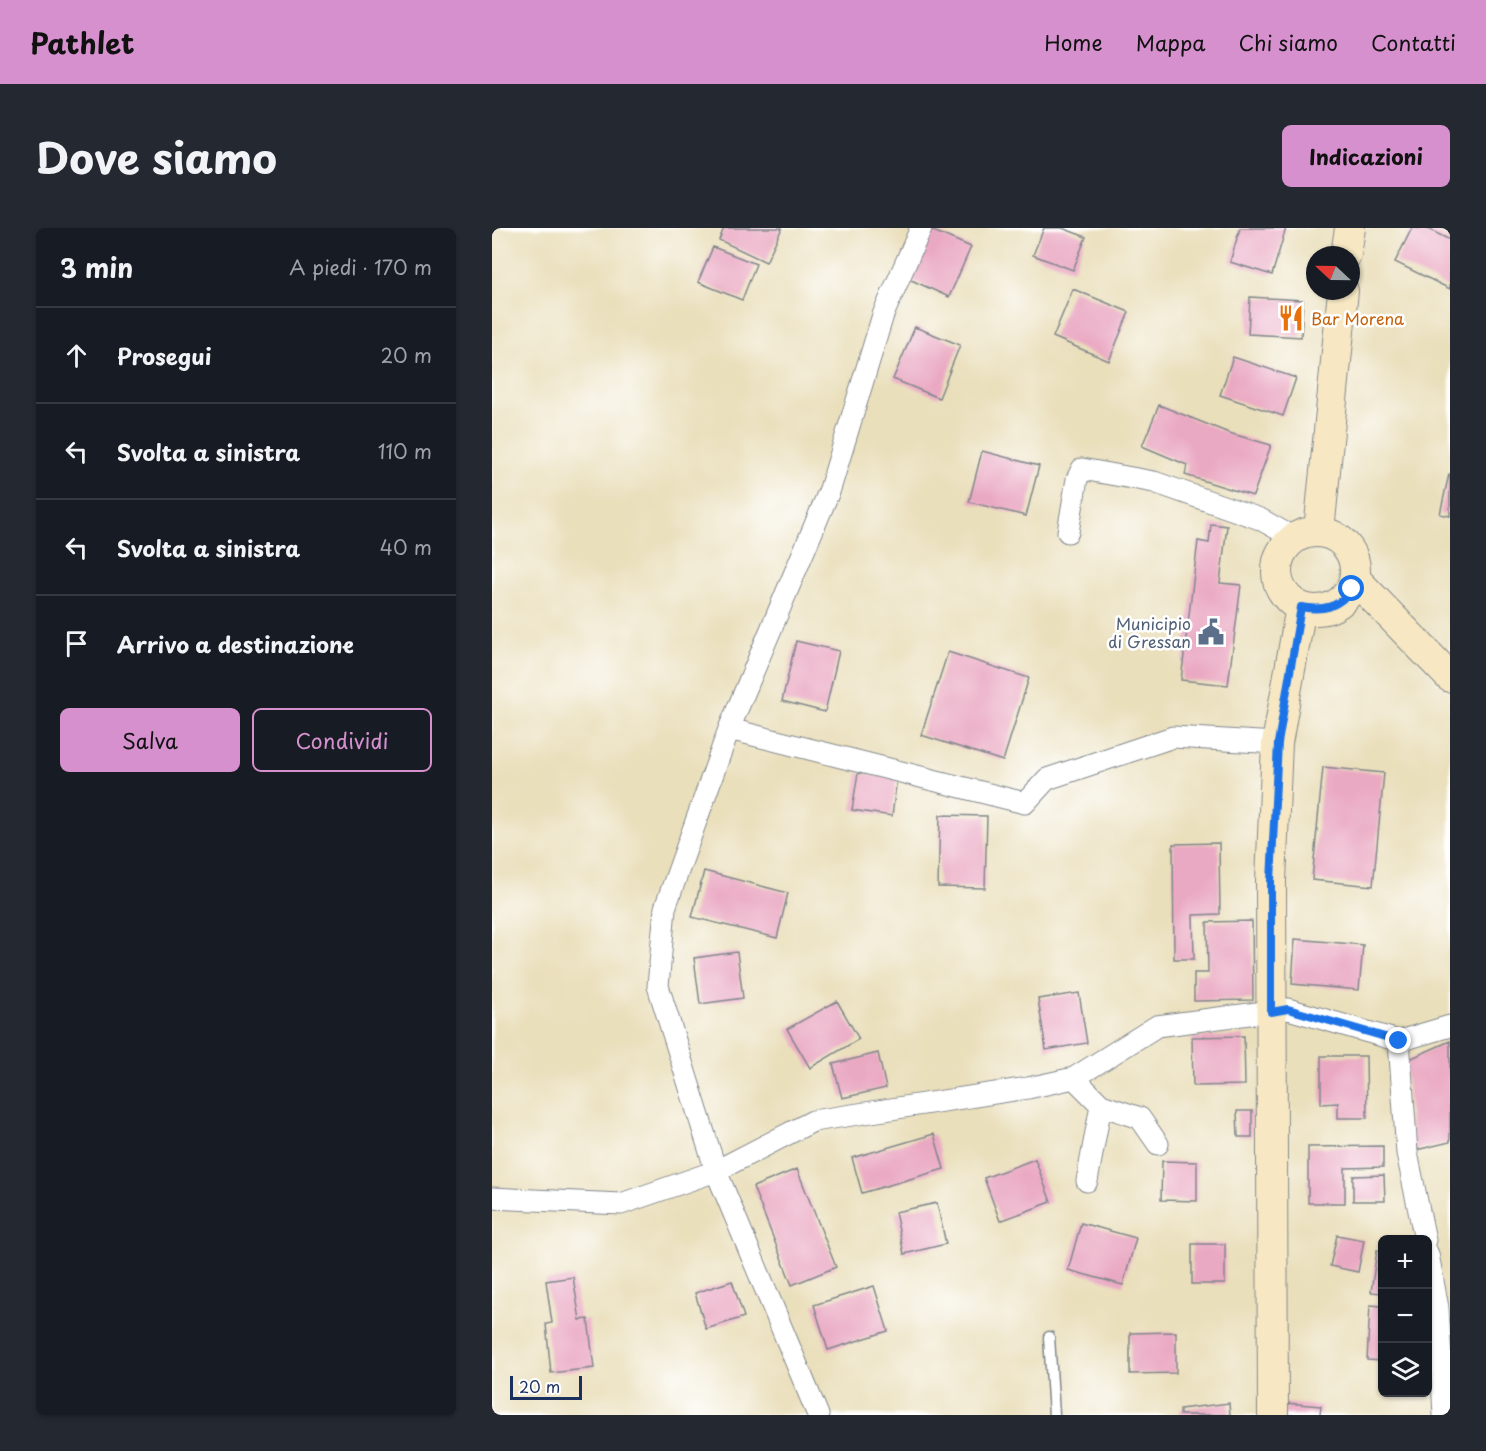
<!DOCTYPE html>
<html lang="it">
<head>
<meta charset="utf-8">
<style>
	:root { --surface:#171b24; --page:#242831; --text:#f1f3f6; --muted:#9ea1a6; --line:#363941; --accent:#d690ce }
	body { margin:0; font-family:"Playpen Sans",sans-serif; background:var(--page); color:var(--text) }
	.controls { position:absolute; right:18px; bottom:18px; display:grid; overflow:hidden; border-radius:9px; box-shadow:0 2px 4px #0004 }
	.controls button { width:54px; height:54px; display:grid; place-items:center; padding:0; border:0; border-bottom:2px solid var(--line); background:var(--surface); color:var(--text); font:30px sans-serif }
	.compass { position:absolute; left:814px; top:18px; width:54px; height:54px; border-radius:50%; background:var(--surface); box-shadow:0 2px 4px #0004; rotate:292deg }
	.scale { position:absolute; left:18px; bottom:15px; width:72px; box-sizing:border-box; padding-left:6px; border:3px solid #1b2f5e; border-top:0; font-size:16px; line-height:21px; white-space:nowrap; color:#1b2f5e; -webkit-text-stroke:4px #fff; paint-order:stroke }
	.stop { position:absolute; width:18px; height:18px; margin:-14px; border:4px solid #1a73e8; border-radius:50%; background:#fff }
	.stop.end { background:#1a73e8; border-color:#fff; box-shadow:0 2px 6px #0008 }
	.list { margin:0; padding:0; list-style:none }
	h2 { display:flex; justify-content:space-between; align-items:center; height:78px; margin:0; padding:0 24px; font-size:26px }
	h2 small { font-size:20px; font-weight:400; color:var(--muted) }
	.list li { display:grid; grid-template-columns:39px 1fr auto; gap:18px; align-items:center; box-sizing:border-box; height:96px; padding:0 24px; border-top:2px solid var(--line) }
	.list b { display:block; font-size:22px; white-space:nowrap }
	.list em { font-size:20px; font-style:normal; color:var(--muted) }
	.actions { display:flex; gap:12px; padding:18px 24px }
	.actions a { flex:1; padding:14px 0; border:2px solid var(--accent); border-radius:9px; text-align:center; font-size:21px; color:var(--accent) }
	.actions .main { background:var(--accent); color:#111 }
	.icon { flex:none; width:33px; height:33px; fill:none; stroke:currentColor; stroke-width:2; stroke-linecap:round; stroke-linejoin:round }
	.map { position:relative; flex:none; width:958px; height:1187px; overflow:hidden; border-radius:9px }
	header { display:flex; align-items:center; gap:36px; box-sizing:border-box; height:84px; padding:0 30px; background:var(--accent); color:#111 }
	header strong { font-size:28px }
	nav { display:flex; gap:33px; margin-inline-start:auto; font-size:21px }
	.intro { display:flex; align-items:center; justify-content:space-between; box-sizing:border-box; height:144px; padding:0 36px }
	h1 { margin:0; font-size:42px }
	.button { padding:15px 27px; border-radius:9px; background:var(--accent); color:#111; font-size:21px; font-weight:700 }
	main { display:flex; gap:36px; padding:0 36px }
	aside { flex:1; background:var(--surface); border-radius:9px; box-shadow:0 2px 4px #0004 }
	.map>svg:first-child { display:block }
	.building { fill:#eaa9c2 }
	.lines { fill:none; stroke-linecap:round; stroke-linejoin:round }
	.lane-casing { stroke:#82878c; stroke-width:13 }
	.street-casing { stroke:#82878c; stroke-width:23 }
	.secondary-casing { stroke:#82878c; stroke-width:32 }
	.lane { stroke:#fff; stroke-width:10 }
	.street { stroke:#fff; stroke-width:21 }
	.secondary { stroke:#f7e8c3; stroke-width:30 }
	.route { stroke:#1a73e8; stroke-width:8 }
	.labels { text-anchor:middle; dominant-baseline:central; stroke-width:5; stroke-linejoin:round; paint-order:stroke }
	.food-label { font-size:16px; fill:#c56008; stroke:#fff; text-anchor:start }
	.service-label { font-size:16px; fill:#4e5e75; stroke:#fff; text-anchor:end }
</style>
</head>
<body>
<header>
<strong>Pathlet</strong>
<nav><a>Home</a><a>Mappa</a><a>Chi siamo</a><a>Contatti</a></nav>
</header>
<div class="intro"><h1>Dove siamo</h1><a class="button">Indicazioni</a></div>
<main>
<aside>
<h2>3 min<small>A piedi · 170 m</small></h2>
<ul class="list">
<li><svg class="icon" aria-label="ahead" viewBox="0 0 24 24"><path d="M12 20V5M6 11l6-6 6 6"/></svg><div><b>Prosegui</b></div><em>20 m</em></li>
<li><svg class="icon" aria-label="left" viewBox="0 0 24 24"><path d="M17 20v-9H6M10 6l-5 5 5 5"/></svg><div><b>Svolta a sinistra</b></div><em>110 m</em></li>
<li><svg class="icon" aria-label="left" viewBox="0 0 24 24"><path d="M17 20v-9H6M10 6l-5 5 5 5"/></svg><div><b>Svolta a sinistra</b></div><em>40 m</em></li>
<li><svg class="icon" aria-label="arrive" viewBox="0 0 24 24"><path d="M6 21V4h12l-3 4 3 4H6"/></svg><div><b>Arrivo a destinazione</b></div></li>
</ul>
<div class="actions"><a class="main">Salva</a><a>Condividi</a></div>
</aside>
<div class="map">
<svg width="958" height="1187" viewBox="0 0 958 1187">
	<rect width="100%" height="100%" fill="#fff"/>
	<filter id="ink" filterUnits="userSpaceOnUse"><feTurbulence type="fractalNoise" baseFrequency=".0167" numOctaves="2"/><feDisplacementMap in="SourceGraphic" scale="12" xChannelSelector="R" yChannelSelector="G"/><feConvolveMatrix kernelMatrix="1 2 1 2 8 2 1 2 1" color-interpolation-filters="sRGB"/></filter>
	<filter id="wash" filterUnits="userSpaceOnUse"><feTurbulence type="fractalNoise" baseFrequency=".008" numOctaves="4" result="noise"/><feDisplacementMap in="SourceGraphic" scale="24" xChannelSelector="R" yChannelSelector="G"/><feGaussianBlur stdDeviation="1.35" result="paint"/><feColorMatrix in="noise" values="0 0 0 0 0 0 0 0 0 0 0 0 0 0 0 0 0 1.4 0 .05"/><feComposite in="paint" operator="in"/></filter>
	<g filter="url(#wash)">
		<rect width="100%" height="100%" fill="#eadfbb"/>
		<g id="blocks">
			<path class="building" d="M232 0H290L274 34 227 12Z
				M552 0H570L594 9 581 42 541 27Z
				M748 0H794L780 47 738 34Z
				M920 0H934L958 12V61L903 34Z
				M439 2 479 19 457 69 417 51Z
				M221 19 264 36 250 72 206 54Z
				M581 61 637 84 617 133 561 109Z
				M758 69 811 72 809 109 756 106Z
				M423 99 468 117 447 170 401 151Z
				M741 129 804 150 791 188 728 167Z
				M667 177 737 205 779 217 761 268 693 247 695 237 650 218Z
				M490 223 547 238 534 288 477 274Z
				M957 246H958V288L948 286Z
				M719 296 735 298 728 355 749 357 736 457 689 452 706 313 717 315Z
				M304 413 347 423 333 484 290 473Z
				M456 424 537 450 511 533 429 507Z
				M831 539 892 545 881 658 820 652Z
				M366 545 405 550 400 588 360 582Z
				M448 587 495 588 493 660 446 659Z
				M727 615 728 686 701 687 702 731H682L681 616Z
				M212 643 296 665 285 710 200 689Z
				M760 693 761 772 702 773V745H716L715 694Z
				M803 711 871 717 867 762 800 756Z
				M245 724 251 770 208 776 202 730Z
				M587 765 595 815 554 822 546 771Z
				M345 773 367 811 318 840 295 801Z
				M752 808 753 857 701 858 700 809Z
				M958 813V914L920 923 913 833Z
				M386 825 394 860 350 870 341 836Z
				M829 828H874L875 890H846V875L829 876Z
				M745 883H760V909H746Z
				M442 906 452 941 370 965 360 930Z
				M891 918V939L853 940V975H816V919Z
				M543 931 559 974 508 993 492 950Z
				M670 933 705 934V973L669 972Z
				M305 941 344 1039 300 1057 261 959Z
				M892 947 893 973H861V948Z
				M445 975 454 1016 412 1026 403 984Z
				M589 995 644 1010 631 1057 576 1042Z
				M845 1007 872 1012 866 1044 838 1038Z
				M700 1016H733V1056H700Z
				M885 1022 890 1023V1065L879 1064Z
				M81 1049 88 1092 96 1091 102 1140 59 1145 54 1096 60 1095 54 1053Z
				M240 1053 252 1089 214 1101 203 1065Z
				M382 1058 396 1103 336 1122 322 1077Z
				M878 1077 890 1078V1133L875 1132Z
				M684 1104V1145L638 1146V1105Z
				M737 1175 738 1187H688V1181Z
				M793 1175 829 1178 828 1187H792Z"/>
		</g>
	</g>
	<g filter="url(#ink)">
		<use href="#blocks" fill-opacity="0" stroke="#82878c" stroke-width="1.5"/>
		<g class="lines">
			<g class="lane-casing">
				<path id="lane" d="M557 1109 562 1187"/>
			</g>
			<g class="street-casing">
				<path id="street" d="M576 304 585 251 590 241 662 254 768 291 802 310
					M237 501 533 575 555 551 681 509 785 515
					M907 813 915 925 933 1012
					M582 850 609 877 648 890 666 916
					M595 953 609 877
					M0 970 129 976 224 943 321 893 536 860 582 850 665 798 796 781 907 813 958 798
					M936 1026 946 1080 952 1187
					M326 1187 224 943 166 758 173 680 237 501 338 261 391 87 429 0"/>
			</g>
			<g class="secondary-casing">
				<path id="secondary" d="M854 27 858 0
					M827 303 851 63
					M785 343a39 39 0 1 1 78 0a39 39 0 1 1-78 0Z
					M863 351 958 449
					M781 1187 779 653 785 515 809 379"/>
			</g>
			<use href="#lane" class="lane"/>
			<use href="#street" class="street"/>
			<use href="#secondary" class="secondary"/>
		</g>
	</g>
	<g class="lines" filter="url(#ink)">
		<path class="route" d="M860 361C846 380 831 383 809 379L786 515 779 653V784L796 781 907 813"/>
	</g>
	<defs>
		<g id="restaurant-bare" transform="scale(2.07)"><path d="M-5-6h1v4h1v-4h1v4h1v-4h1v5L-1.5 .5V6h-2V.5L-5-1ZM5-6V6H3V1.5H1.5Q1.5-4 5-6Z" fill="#e8710a" stroke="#fff" stroke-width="2.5" paint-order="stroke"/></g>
		<g id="civic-bare" transform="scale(2.07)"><path d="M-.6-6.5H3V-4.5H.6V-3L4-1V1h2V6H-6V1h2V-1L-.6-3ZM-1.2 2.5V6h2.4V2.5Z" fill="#5c6f8a" stroke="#fff" stroke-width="2.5" paint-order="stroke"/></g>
	</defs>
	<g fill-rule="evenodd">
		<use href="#restaurant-bare" x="799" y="90"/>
		<use href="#civic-bare" x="719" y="404"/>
	</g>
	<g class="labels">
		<g class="food-label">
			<text x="819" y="90">Bar Morena</text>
		</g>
		<g class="service-label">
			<text x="699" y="395">Municipio<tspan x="699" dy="18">di Gressan</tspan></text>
		</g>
	</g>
</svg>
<div class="controls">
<button>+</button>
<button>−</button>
<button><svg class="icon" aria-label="layers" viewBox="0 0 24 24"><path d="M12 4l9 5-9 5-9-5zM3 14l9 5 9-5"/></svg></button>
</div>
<svg class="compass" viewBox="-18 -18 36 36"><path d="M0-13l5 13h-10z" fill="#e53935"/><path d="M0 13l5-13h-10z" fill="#9ea1a6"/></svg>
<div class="scale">20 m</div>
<div class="stop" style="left:860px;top:361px"></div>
<div class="stop end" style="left:907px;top:813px"></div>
</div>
</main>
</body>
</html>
